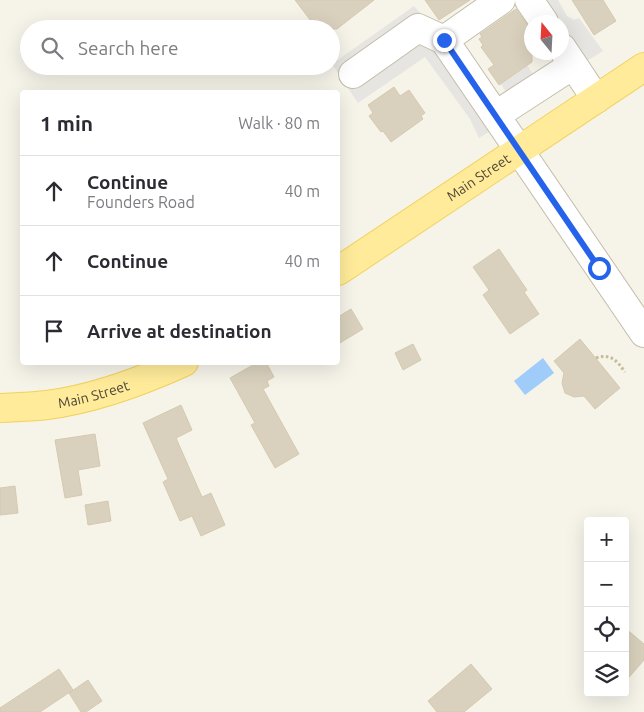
<!DOCTYPE html>
<html lang="en">
<head>
<meta charset="utf-8">
<style>
	:root { --surface:#fff; --page:#f7f7f7; --text:#2b2b33; --muted:#7c7c81; --line:#e1e1e2 }
	body { margin:0; font-family:Ubuntu,sans-serif; background:var(--page); color:var(--text) }
	.controls { position:absolute; right:15px; bottom:15px; display:grid; overflow:hidden; border-radius:5px; box-shadow:0 5px 20px #0002 }
	.controls button { width:45px; height:45px; display:grid; place-items:center; padding:0; border:0; border-bottom:1px solid var(--line); background:var(--surface); color:var(--text); font:25px sans-serif }
	.compass { position:absolute; left:524px; top:15px; width:45px; height:45px; border-radius:50%; background:var(--surface); box-shadow:0 5px 20px #0002; rotate:342deg }
	.stop { position:absolute; width:15px; height:15px; margin:-11px; border:4px solid #2563eb; border-radius:50%; background:#fff }
	.stop.end { background:#2563eb; border-color:#fff; box-shadow:0 1px 5px #0008 }
	.list { margin:0; padding:0; list-style:none }
	h2 { display:flex; justify-content:space-between; align-items:center; height:65px; margin:0; padding:0 20px; font-size:21px }
	h2 small { font-size:16px; font-weight:400; color:var(--muted) }
	.list li { display:grid; grid-template-columns:32px 1fr auto; gap:15px; align-items:center; box-sizing:border-box; height:70px; padding:0 20px; border-top:1px solid var(--line) }
	.list b { display:block; font-size:19px; white-space:nowrap }
	.list p { margin:0; font-size:16px; white-space:nowrap; color:var(--muted) }
	.list em { font-size:16px; font-style:normal; color:var(--muted) }
	.icon { flex:none; width:28px; height:28px; fill:none; stroke:currentColor; stroke-width:2; stroke-linecap:round; stroke-linejoin:round }
	.map { position:relative; flex:none; width:644px; height:712px; overflow:hidden }
	.search { position:absolute; background:var(--surface); box-shadow:0 5px 20px #0002; left:20px; top:20px; width:320px; height:55px; display:flex; align-items:center; gap:12px; box-sizing:border-box; padding:0 18px; border-radius:28px; color:var(--muted); font-size:19px }
	.panel { position:absolute; background:var(--surface); box-shadow:0 5px 20px #0002; left:20px; top:90px; width:320px; height:275px; border-radius:5px }
	.map>svg:first-child { display:block }
	.parking { fill:#e7e5e1 }
	.water { fill:#9fccf8 }
	.building { fill:#d9d1bd; stroke:#d5caaf }
	.lines { fill:none; stroke-linecap:round; stroke-linejoin:round }
	.minor-casing { stroke:#c3bdaa; stroke-width:30 }
	.major-casing { stroke:#f1d25c; stroke-width:30 }
	.path { stroke:#c6bb9a; stroke-width:3; stroke-dasharray:2.5 2.5; stroke-linecap:butt }
	.minor { stroke:#fff; stroke-width:28 }
	.major { stroke:#ffeb99; stroke-width:28 }
	.route { stroke:#2563eb; stroke-width:6 }
	.labels { text-anchor:middle; dominant-baseline:central; stroke-width:4; stroke-linejoin:round; paint-order:stroke }
	.street-label { font-size:14px; fill:#4b4536; stroke:#fff }
</style>
</head>
<body>
<div class="map">
<svg width="644" height="712" viewBox="0 0 644 712">
	<rect width="100%" height="100%" fill="#f6f3e9"/>
	<path class="parking" d="M542 0H558L567 16 574 20 579 18 603 51 587 61 584 55 578 59 562 31V22H556Z
		M414 6 444 40 502 124 479 138 470 119 425 57 358 103 332 64Z
		M527 65 536 79 509 97 501 84Z"/>
	<path class="water" d="M543 358 554 373 525 395 514 381Z"/>
	<path class="building" d="M295 0H374L337 29H317Z
		M425 0H470L439 20Z
		M572 0H603L616 21 594 35Z
		M516 9 532 31V62L499 85 488 69 494 65 481 47 483 45 479 39 482 37 480 34Z
		M394 87 400 96 409 90 425 113 421 116 423 119 391 142 383 131 381 132 369 116 373 113 368 105Z
		M499 249 527 290 524 292 539 314 510 334 483 295 489 290 473 267Z
		M351 309 363 329 338 344V317Z
		M580 339 620 388 595 409 584 396 574 397 565 393 562 383 564 373 554 361Z
		M413 344 421 360 403 370 395 353Z
		M258 362H266L274 377 267 381 269 386 263 389 299 454 275 468 251 425 255 423 230 378Z
		M181 405 192 430 176 438 202 497 211 493 225 525 201 536 192 516 180 521 163 482 168 479 143 423Z
		M95 434 100 466 78 470 82 495 65 498 55 440Z
		M15 486 18 513 0 515V488Z
		M108 501 111 521 88 525 85 505Z
		M625 628 644 644V660L625 682Z
		M471 664 492 689 464 712H437L428 701Z
		M59 669 73 690 40 712H0V708Z
		M88 680 102 701 86 712H81L69 693Z"/>
	<g class="lines">
		<g class="minor-casing">
			<path id="minor" d="M501 0 444 40 644 333
				M529 0 544 22
				M562 48 596 99
				M353 74 418 28 444 40
				M496 115 573 65"/>
		</g>
		<g class="major-casing">
			<g id="major">
				<path id="s1" d="M338 271 644 67"/>
				<path id="s2" d="M0 408C15 407 31 407 47 405 94 399 140 382 184 362"/>
			</g>
		</g>
		<path class="path" d="M596 358C611 353 617 361 625 372"/>
		<use href="#minor" class="minor"/>
		<use href="#major" class="major"/>
	</g>
	<g class="lines">
		<path class="route" d="M444 40 599 268"/>
	</g>
	<g class="labels">
		<g class="street-label">
			<text stroke="none"><textPath href="#s1" startOffset="169">Main Street</textPath></text>
			<text stroke="none"><textPath href="#s2" startOffset="95">Main Street</textPath></text>
		</g>
	</g>
</svg>
<div class="controls">
<button>+</button>
<button>−</button>
<button><svg class="icon" aria-label="locate" viewBox="0 0 24 24"><circle cx="12" cy="12" r="6"/><path d="M12 2v4M12 18v4M2 12h4M18 12h4"/></svg></button>
<button><svg class="icon" aria-label="layers" viewBox="0 0 24 24"><path d="M12 4l9 5-9 5-9-5zM3 14l9 5 9-5"/></svg></button>
</div>
<svg class="compass" viewBox="-18 -18 36 36"><path d="M0-13l5 13h-10z" fill="#e53935"/><path d="M0 13l5-13h-10z" fill="#7c7c81"/></svg>
<div class="stop" style="left:599px;top:268px"></div>
<div class="stop end" style="left:444px;top:40px"></div>
<div class="search"><svg class="icon" aria-label="search" viewBox="0 0 24 24"><circle cx="10" cy="10" r="6"/><path d="M15 15l6 6"/></svg>Search here</div>
<section class="panel">
<h2>1 min<small>Walk · 80 m</small></h2>
<ul class="list">
<li><svg class="icon" aria-label="ahead" viewBox="0 0 24 24"><path d="M12 20V5M6 11l6-6 6 6"/></svg><div><b>Continue</b><p>Founders Road</p></div><em>40 m</em></li>
<li><svg class="icon" aria-label="ahead" viewBox="0 0 24 24"><path d="M12 20V5M6 11l6-6 6 6"/></svg><div><b>Continue</b></div><em>40 m</em></li>
<li><svg class="icon" aria-label="arrive" viewBox="0 0 24 24"><path d="M6 21V4h12l-3 4 3 4H6"/></svg><div><b>Arrive at destination</b></div></li>
</ul>
</section>
</div>
</body>
</html>
